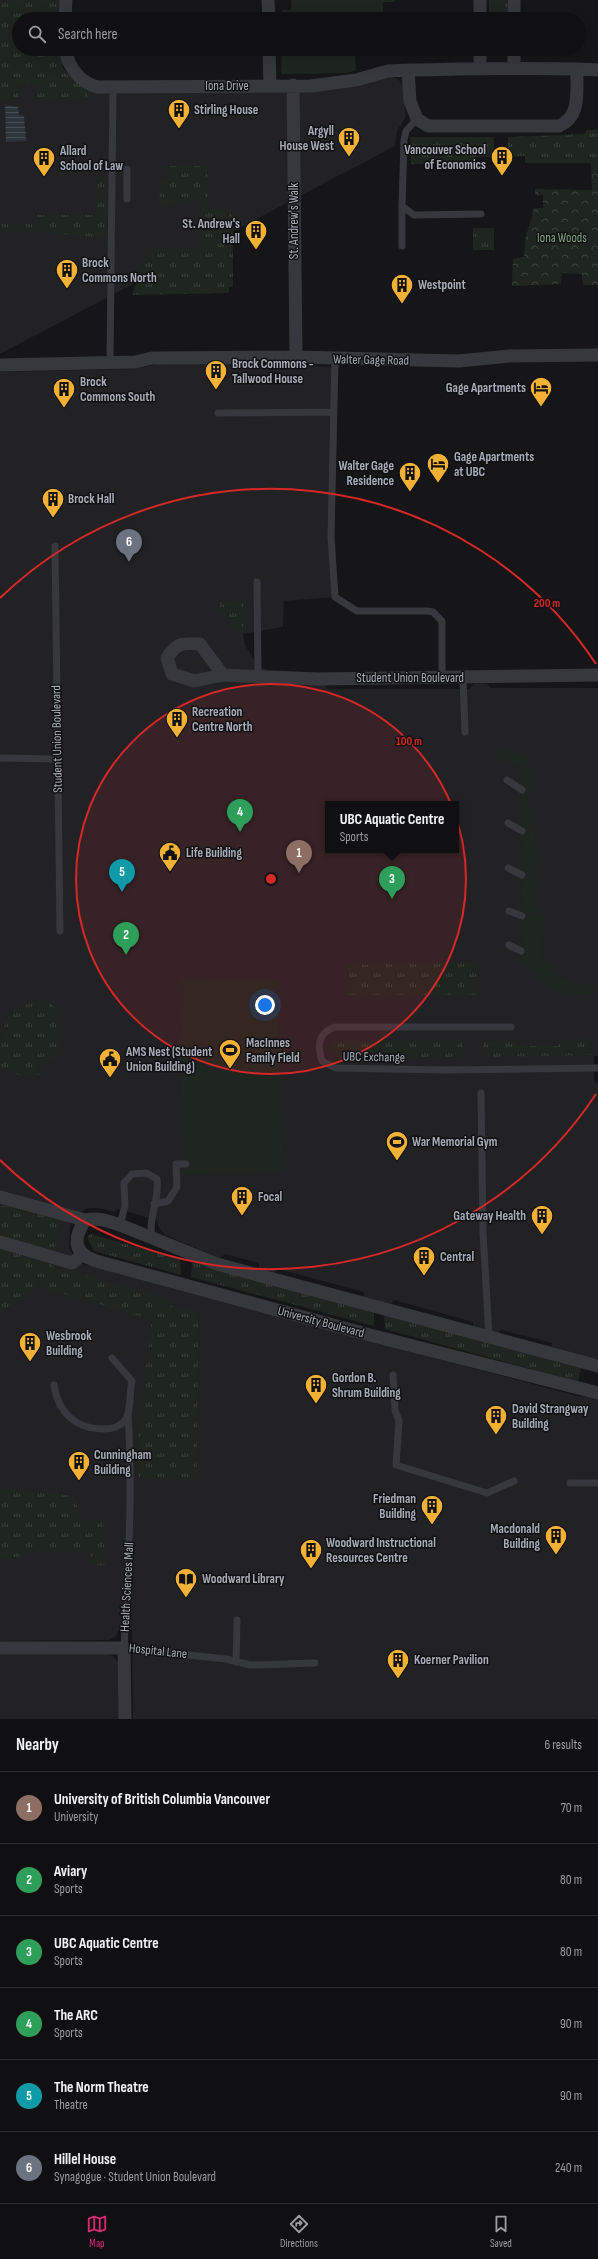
<!DOCTYPE html>
<html lang="en">
<head>
<meta charset="utf-8">
<style>
	:root { --surface:#101012; --page:#1e1e20; --text:#f1f3f6; --muted:#9c9d9f; --line:#303032; --accent:#db2777 }
	body { margin:0; font-family:"Sofia Sans Condensed",sans-serif; background:var(--page); color:var(--text) }
	.you { position:absolute; left:265px; top:1005px; width:14px; height:14px; margin:-10px; border:3px solid #fff; border-radius:50%; background:#1a73e8; box-shadow:0 0 0 6px #1a73e833 }
	.badge { display:grid; place-items:center; width:26px; height:26px; border-radius:50%; background:var(--accent); color:#fff; font-size:13px; font-weight:700 }
	.pin { position:absolute; translate:-50% -33px; filter:drop-shadow(0 1px 2px #0008) }
	.pin::after { content:''; position:absolute; top:21px; width:14px; height:12px; background:inherit; clip-path:polygon(0 0,100% 0,50% 100%) }
	.popup { position:absolute; left:325px; top:801px; width:134px; height:52px; box-sizing:border-box; display:grid; place-content:center; border-radius:0px; background:var(--surface); filter:drop-shadow(0 1px 3px #0005); font-size:13px; white-space:nowrap; color:var(--muted) }
	.popup b { font-size:15px; color:var(--text) }
	.popup::after { content:''; position:absolute; left:50%; top:100%; margin-left:-8px; border:8px solid transparent; border-top-color:var(--surface) }
	.list { margin:0; padding:0; list-style:none }
	h2 { display:flex; justify-content:space-between; align-items:center; height:52px; margin:0; padding:0 16px; font-size:17px }
	h2 small { font-size:13px; font-weight:400; color:var(--muted) }
	.list li { display:grid; grid-template-columns:26px 1fr auto; gap:12px; align-items:center; box-sizing:border-box; height:72px; padding:0 16px; border-top:1px solid var(--line) }
	.list b { display:block; font-size:15px; white-space:nowrap }
	.list p { margin:0; font-size:13px; white-space:nowrap; color:var(--muted) }
	.list em { font-size:13px; font-style:normal; color:var(--muted) }
	.icon { flex:none; width:22px; height:22px; fill:none; stroke:currentColor; stroke-width:2; stroke-linecap:round; stroke-linejoin:round }
	.map { position:relative; flex:none; width:598px; height:1719px; overflow:hidden }
	.search { position:absolute; background:var(--surface); box-shadow:0 4px 16px #0002; left:12px; right:12px; top:12px; height:44px; display:flex; align-items:center; gap:10px; box-sizing:border-box; padding:0 14px; border-radius:22px; color:var(--muted); font-size:15px }
	.sheet { height:484px; background:var(--surface) }
	nav { display:flex; justify-content:space-around; align-items:center; box-sizing:border-box; height:56px; border-top:1px solid var(--line); background:var(--surface); font-size:11px; color:var(--muted) }
	nav a { display:grid; justify-items:center; gap:2px }
	nav .on { color:var(--accent) }
	.map>svg:first-child { display:block }
	.built { fill:#222225; fill-rule:evenodd }
	.grass { fill:url(#grass-tufts) }
	.forest { fill:url(#forest-crowns) }
	.garden { fill:#1e261f }
	.water { fill:url(#water-rules) }
	.lines { fill:none; stroke-linecap:round; stroke-linejoin:round }
	.lane { stroke:#37383d; stroke-width:7 }
	.street { stroke:#37383d; stroke-width:13 }
	.ring { fill:none; stroke:#d62828; stroke-width:2 }
	.labels { text-anchor:middle; dominant-baseline:central; stroke-width:3; stroke-linejoin:round; paint-order:stroke }
	.street-label { font-size:13px; fill:#a8adb8; stroke:#111113 }
	.poi-label { font-size:13px; font-weight:bold; fill:#a8adb8; stroke:#111113; text-anchor:start }
	.park-label { font-size:13px; fill:#7fa381; stroke:#111113 }
	.centre { fill:#d62828; stroke:#111113; stroke-width:2 }
	.ring-label { font-size:12px; text-anchor:middle; font-weight:bold; fill:#d62828; stroke:#111113; stroke-width:3; stroke-linejoin:round; paint-order:stroke }
</style>
</head>
<body>
<div class="map">
<svg width="598" height="1719" viewBox="0 0 598 1719">
	<defs>
		<pattern id="grass-tufts" width="24" height="20" patternUnits="userSpaceOnUse"><rect width="24" height="20" fill="#1e261f"/><path d="M3 7l-1-3M5 7V3M7 7l1-3M15 17l-1-3M17 17v-4M19 17l1-3" fill="none" stroke="#3c433d"/></pattern>
		<pattern id="forest-crowns" width="20" height="18" patternUnits="userSpaceOnUse"><rect width="20" height="18" fill="#1e261f"/><path d="M2 6a3 3 0 1 1 6 0M12 15a3 3 0 1 1 6 0" fill="none" stroke="#3c433d"/></pattern>
		<pattern id="water-rules" width="6" height="5" patternUnits="userSpaceOnUse"><rect width="6" height="5" fill="#2c353c"/><path d="M0 2.5h6" fill="none" stroke="#485056"/></pattern>
	</defs>
	<rect width="100%" height="100%" fill="#161618"/>
	<path class="built" d="M0 0H57L19 19V49L61 64 67 73 88 87 392 77 399 80 403 87 406 116 397 131 395 146 0 354Z
		M159 364H278L338 367 333 592 335 597 284 601 283 627 243 634 245 645 257 664 268 671 324 684 328 689H469L474 684H487L491 688H598V1056H594V1081L598 1083V1359L552 1347V1343L501 1330 499 1333 473 1326V1322L394 1300 391 1304 364 1297V1292L278 1269 275 1273 259 1268V1263L225 1254 220 1258 165 1235 158 1226 157 1220 118 1209 114 1212 98 1208H88L79 1213 72 1221 70 1228 69 1248 78 1261 83 1264 577 1396 598 1398V1719H133L132 1630H119L116 1636 109 1640 0 1641V372L133 369ZM328 804H456V850H328Z
		M0 1654H108L113 1656 118 1662 119 1719H0Z"/>
	<path class="grass" d="M6 0H62V19H19V49H62L63 72 87 88V98L37 101 36 84 18 83V100L0 101V7Z
		M489 0H507V19H489Z
		M587 130H598V163H525V156L508 157V137L585 134Z
		M410 137H494V157H475V164H411Z
		M168 166H207L208 210H230L233 218V287H229V293L132 295 149 248H201V200L192 198 159 207V179H168Z
		M97 177H105L106 238 43 232H0V224H36L37 215H98Z
		M473 228H494V250H473Z
		M220 601 243 602V636L220 611Z
		M476 963 477 995H348V965Z
		M45 1000 59 1010 61 1056 40 1064 39 1075C26 1076 9 1076 0 1065 0 1028 3 1005 45 1000Z
		M591 1039 592 1055 483 1057V1041H514L520 1046H558L563 1040Z
		M463 1040V1057H337L331 1053 330 1049 335 1041Z
		M0 1206C21 1206 40 1218 61 1219L51 1266 165 1299 167 1305 198 1313 197 1480 139 1478 138 1431 152 1320 38 1286 0 1314Z
		M90 1234 180 1259 181 1275 94 1251 87 1238Z
		M192 1262 374 1312V1326L191 1277Z
		M384 1315 581 1367 578 1382 385 1329Z
		M0 1489 75 1496 80 1519 103 1520 105 1565H92L91 1553 21 1551 19 1558H0Z"/>
	<path class="forest" d="M591 163H598V285H583L582 274 562 273 561 284 512 286 513 259 524 257 525 240 534 208H543V195H535V189L592 190Z"/>
	<path class="garden" d="M291 0H395V2H383V17L373 19H282V10H291Z
		M282 49H373V54L355 56 356 70 347 73 281 74Z
		M495 748 525 755 532 780 528 801 541 871 533 901 545 921 542 955 553 965 552 973 572 984 593 985V994L555 993 521 959 520 764 495 758Z
		M179 979 277 980 283 1172 184 1174Z"/>
	<path class="water" d="M5 105 18 107 19 115 24 116 26 141 6 142Z"/>
	<g class="lines">
		<path class="lane" d="M417 119 406 131 404 140 402 206 414 215 481 214
			M127 199V169
			M402 246V206
			M335 359 331 537 335 597 357 611H427L433 612 442 621V678
			M110 362 113 87
			M218 413 333 412
			M55 546 60 931
			M257 582 258 676
			M463 678 465 732
			M0 758 58 759
			M507 780 522 790
			M508 823 522 831
			M508 868 522 875
			M509 911 522 916
			M509 945 521 951
			M511 1027H335C318 1033 317 1045 322 1061L335 1068 443 1070 598 1068
			M481 1093 483 1232 489 1337
			M154 1204 168 1201 177 1187 176 1164H186
			M120 1225 125 1206 124 1183 132 1174 146 1173 157 1179C160 1200 148 1215 152 1238
			M393 1375 395 1410 399 1421 396 1465 487 1493 514 1481
			M54 1385C58 1413 76 1429 104 1429 112 1429 120 1427 125 1420 132 1410 129 1392 132 1381L112 1358
			M128 1414C133 1492 128 1570 124 1648L226 1659 250 1665 315 1663
			M570 1483H598
			M236 1662 237 1620"/>
		<path class="street" d="M268 0 269 19
			M65 19 66 0
			M480 19V0
			M514 19V0
			M65 49C68 66 79 82 97 87L311 86 356 80 388 71 408 70
			M269 49 270 86
			M514 68V49
			M480 69V49
			M577 69C576 90 582 116 559 126H428L417 119 410 101 408 70C471 69 535 67 598 70
			M293 85 296 357
			M0 365 135 362 152 358 296 357 459 361 509 356 598 355
			M223 675 200 644C183 643 177 642 167 658L172 674 194 681 223 675 318 679 598 675
			M0 1197 85 1220
			M0 1242 72 1263 82 1255
			M598 1366 217 1264 120 1225C108 1221 97 1217 85 1220 73 1239 73 1253 96 1261L370 1335 598 1393
			M0 1648H124L125 1719"/>
	</g>
	<circle cx="271" cy="879" r="195" fill="#d62828" fill-opacity=".12"/>
	<g class="ring">
		<circle cx="271" cy="879" r="195"/>
		<path d="M596 1094A390 390 0 0 1 0 1160M0 598A390 390 0 0 1 596 664"/>
	</g>
	<defs>
		<g id="building-pin" transform="scale(1.15)"><path d="M0 17L-7.5 6A9.5 9.5 0 1 1 7.5 6Z" fill="#f2b134" stroke="#111113"/><path d="M-4-6H4V6H1V3H-1V6H-4ZM-2.5-4.3h1.7v1.8h-1.7ZM.8-4.3h1.7v1.8H.8ZM-2.5-1h1.7V.8h-1.7ZM.8-1h1.7V.8H.8Z" fill="#111"/></g>
		<g id="hotel-pin" transform="scale(1.15)"><path d="M0 17L-7.5 6A9.5 9.5 0 1 1 7.5 6Z" fill="#f2b134" stroke="#111113"/><path d="M-6-4.5h1.5V1H6V5H4.5V3h-9V5H-6ZM-4 0a1.8 1.8 0 1 1 3.6 0ZM.5 0V-2.5h3Q6-2.5 6 0Z" fill="#111"/></g>
		<g id="civic-pin" transform="scale(1.15)"><path d="M0 17L-7.5 6A9.5 9.5 0 1 1 7.5 6Z" fill="#f2b134" stroke="#111113"/><path d="M-.6-6.5H3V-4.5H.6V-3L4-1V1h2V6H-6V1h2V-1L-.6-3ZM-1.2 2.5V6h2.4V2.5Z" fill="#111"/></g>
		<g id="stadium-pin" transform="scale(1.15)"><path d="M0 17L-7.5 6A9.5 9.5 0 1 1 7.5 6Z" fill="#f2b134" stroke="#111113"/><path d="M0-5a6.5 5 0 1 0 0 10a6.5 5 0 1 0 0-10ZM-3.5-1.8h7v3.6h-7Z" fill="#111"/></g>
		<g id="library-pin" transform="scale(1.15)"><path d="M0 17L-7.5 6A9.5 9.5 0 1 1 7.5 6Z" fill="#f2b134" stroke="#111113"/><path d="M-6-4Q-3-5.5-.7-3.5V5Q-3 3-6 4ZM6-4Q3-5.5 .7-3.5V5Q3 3 6 4Z" fill="#111"/></g>
	</defs>
	<g fill-rule="evenodd">
		<use href="#building-pin" x="179" y="110"/>
		<use href="#building-pin" x="349" y="138"/>
		<use href="#building-pin" x="502" y="157"/>
		<use href="#building-pin" x="44" y="158"/>
		<use href="#building-pin" x="256" y="231"/>
		<use href="#building-pin" x="67" y="270"/>
		<use href="#building-pin" x="402" y="285"/>
		<use href="#building-pin" x="216" y="371"/>
		<use href="#hotel-pin" x="541" y="388"/>
		<use href="#building-pin" x="64" y="389"/>
		<use href="#hotel-pin" x="438" y="464"/>
		<use href="#building-pin" x="410" y="473"/>
		<use href="#building-pin" x="53" y="499"/>
		<use href="#building-pin" x="177" y="719"/>
		<use href="#civic-pin" x="170" y="853"/>
		<use href="#stadium-pin" x="230" y="1050"/>
		<use href="#civic-pin" x="110" y="1059"/>
		<use href="#stadium-pin" x="397" y="1142"/>
		<use href="#building-pin" x="242" y="1197"/>
		<use href="#building-pin" x="542" y="1216"/>
		<use href="#building-pin" x="424" y="1257"/>
		<use href="#building-pin" x="30" y="1343"/>
		<use href="#building-pin" x="316" y="1385"/>
		<use href="#building-pin" x="496" y="1416"/>
		<use href="#building-pin" x="79" y="1462"/>
		<use href="#building-pin" x="432" y="1506"/>
		<use href="#building-pin" x="556" y="1536"/>
		<use href="#building-pin" x="311" y="1550"/>
		<use href="#library-pin" x="186" y="1579"/>
		<use href="#building-pin" x="398" y="1660"/>
	</g>
	<g class="labels">
		<g class="street-label">
			<text x="227" y="86">Iona Drive</text>
			<text transform="translate(294 221) rotate(-90)">St. Andrew's Walk</text>
			<text transform="translate(371 360) rotate(1)">Walter Gage Road</text>
			<text x="410" y="678">Student Union Boulevard</text>
			<text transform="translate(57 739) rotate(-91)">Student Union Boulevard</text>
			<text transform="translate(374 1057) rotate(1)">UBC Exchange</text>
			<text transform="translate(321 1322) rotate(15)">University Boulevard</text>
			<text transform="translate(127 1587) rotate(-87)">Health Sciences Mall</text>
			<text transform="translate(158 1651) rotate(6)">Hospital Lane</text>
		</g>
		<g class="poi-label">
			<text x="194" y="110">Stirling House</text>
			<text x="334" y="131" text-anchor="end">Argyll<tspan x="334" dy="15">House West</tspan></text>
			<text x="486" y="150" text-anchor="end">Vancouver School<tspan x="486" dy="15">of Economics</tspan></text>
			<text x="60" y="151">Allard<tspan x="60" dy="15">School of Law</tspan></text>
			<text x="240" y="224" text-anchor="end">St. Andrew's<tspan x="240" dy="15">Hall</tspan></text>
			<text x="82" y="263">Brock<tspan x="82" dy="15">Commons North</tspan></text>
			<text x="418" y="285">Westpoint</text>
			<text x="232" y="364">Brock Commons -<tspan x="232" dy="15">Tallwood House</tspan></text>
			<text x="80" y="382">Brock<tspan x="80" dy="15">Commons South</tspan></text>
			<text x="526" y="388" text-anchor="end">Gage Apartments</text>
			<text x="454" y="457">Gage Apartments<tspan x="454" dy="15">at UBC</tspan></text>
			<text x="394" y="466" text-anchor="end">Walter Gage<tspan x="394" dy="15">Residence</tspan></text>
			<text x="68" y="499">Brock Hall</text>
			<text x="192" y="712">Recreation<tspan x="192" dy="15">Centre North</tspan></text>
			<text x="186" y="853">Life Building</text>
			<text x="246" y="1043">MacInnes<tspan x="246" dy="15">Family Field</tspan></text>
			<text x="126" y="1052">AMS Nest (Student<tspan x="126" dy="15">Union Building)</tspan></text>
			<text x="412" y="1142">War Memorial Gym</text>
			<text x="258" y="1197">Focal</text>
			<text x="526" y="1216" text-anchor="end">Gateway Health</text>
			<text x="440" y="1257">Central</text>
			<text x="46" y="1336">Wesbrook<tspan x="46" dy="15">Building</tspan></text>
			<text x="332" y="1378">Gordon B.<tspan x="332" dy="15">Shrum Building</tspan></text>
			<text x="512" y="1409">David Strangway<tspan x="512" dy="15">Building</tspan></text>
			<text x="94" y="1455">Cunningham<tspan x="94" dy="15">Building</tspan></text>
			<text x="416" y="1499" text-anchor="end">Friedman<tspan x="416" dy="15">Building</tspan></text>
			<text x="540" y="1529" text-anchor="end">Macdonald<tspan x="540" dy="15">Building</tspan></text>
			<text x="326" y="1543">Woodward Instructional<tspan x="326" dy="15">Resources Centre</tspan></text>
			<text x="202" y="1579">Woodward Library</text>
			<text x="414" y="1660">Koerner Pavilion</text>
		</g>
		<g class="park-label">
			<text x="562" y="238">Iona Woods</text>
		</g>
	</g>
	<circle cx="271" cy="879" r="6" class="centre"/>
	<g class="ring-label">
		<text x="547" y="607">200 m</text>
		<text x="409" y="745">100 m</text>
	</g>
</svg>
<div class="you"></div>
<div class="pin badge" style="left:299px;top:873px;background:#8d6e63">1</div>
<div class="pin badge" style="left:126px;top:955px;background:#2e9e5b">2</div>
<div class="pin badge" style="left:392px;top:899px;background:#2e9e5b">3</div>
<div class="popup"><b>UBC Aquatic Centre</b>Sports</div>
<div class="pin badge" style="left:240px;top:832px;background:#2e9e5b">4</div>
<div class="pin badge" style="left:122px;top:892px;background:#0f9aa8">5</div>
<div class="pin badge" style="left:129px;top:562px;background:#6b7280">6</div>
<div class="search"><svg class="icon" aria-label="search" viewBox="0 0 24 24"><circle cx="10" cy="10" r="6"/><path d="M15 15l6 6"/></svg>Search here</div>
</div>
<section class="sheet">
<h2>Nearby<small>6 results</small></h2>
<ul class="list">
<li><span class="badge" style="background:#8d6e63">1</span><div><b>University of British Columbia Vancouver</b><p>University</p></div><em>70 m</em></li>
<li><span class="badge" style="background:#2e9e5b">2</span><div><b>Aviary</b><p>Sports</p></div><em>80 m</em></li>
<li><span class="badge" style="background:#2e9e5b">3</span><div><b>UBC Aquatic Centre</b><p>Sports</p></div><em>80 m</em></li>
<li><span class="badge" style="background:#2e9e5b">4</span><div><b>The ARC</b><p>Sports</p></div><em>90 m</em></li>
<li><span class="badge" style="background:#0f9aa8">5</span><div><b>The Norm Theatre</b><p>Theatre</p></div><em>90 m</em></li>
<li><span class="badge" style="background:#6b7280">6</span><div><b>Hillel House</b><p>Synagogue · Student Union Boulevard</p></div><em>240 m</em></li>
</ul>
</section>
<nav>
<a class="on"><svg class="icon" aria-label="map" viewBox="0 0 24 24"><path d="M3 6l6-2 6 2 6-2v14l-6 2-6-2-6 2zM9 4v14M15 6v14"/></svg>Map</a>
<a><svg class="icon" aria-label="directions" viewBox="0 0 24 24"><path d="M12 3l9 9-9 9-9-9zM9 14v-3h6M13 9l2 2-2 2"/></svg>Directions</a>
<a><svg class="icon" aria-label="saved" viewBox="0 0 24 24"><path d="M7 4h10v16l-5-4-5 4z"/></svg>Saved</a>
</nav>
</body>
</html>
